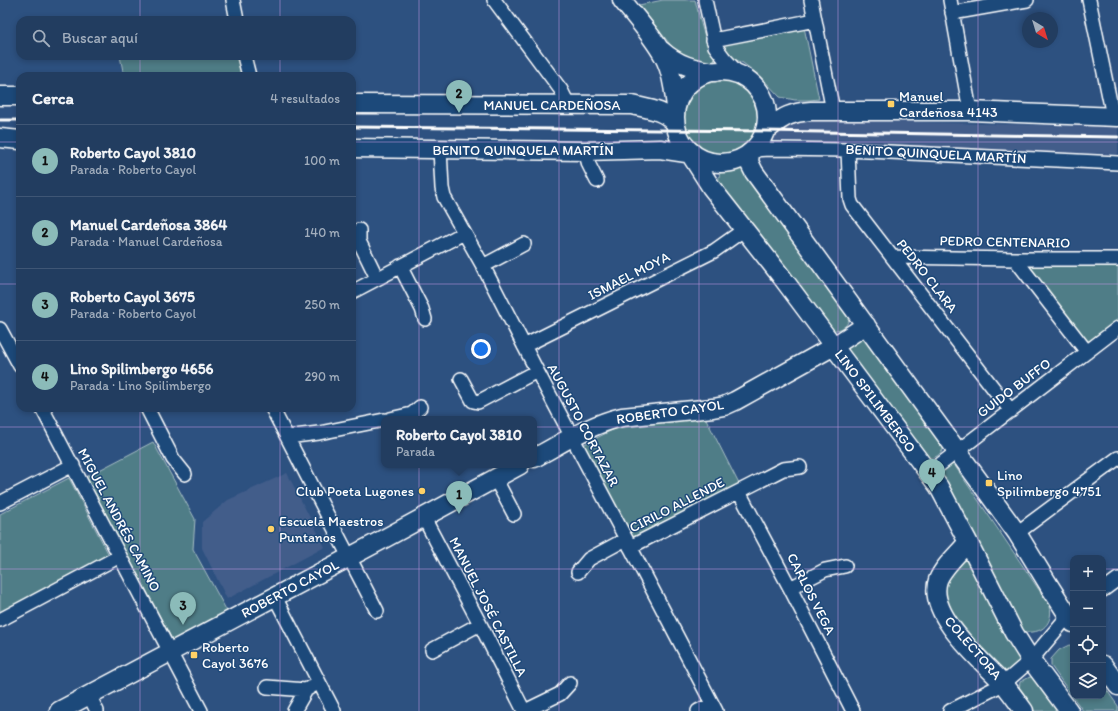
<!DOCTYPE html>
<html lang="es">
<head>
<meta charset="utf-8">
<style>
	:root { --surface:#223d60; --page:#2a4466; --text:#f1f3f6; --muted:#a2aebd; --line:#3f5675; --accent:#8bbbb9 }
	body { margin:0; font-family:Itim,sans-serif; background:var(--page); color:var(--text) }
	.controls { position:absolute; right:12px; bottom:12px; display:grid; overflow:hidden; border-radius:8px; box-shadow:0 2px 6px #0003 }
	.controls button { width:36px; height:36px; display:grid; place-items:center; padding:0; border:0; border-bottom:1px solid var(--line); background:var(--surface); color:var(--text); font:20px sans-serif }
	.compass { position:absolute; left:1022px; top:12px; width:36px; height:36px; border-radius:50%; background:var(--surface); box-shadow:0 2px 6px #0003; rotate:142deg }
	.you { position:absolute; left:481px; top:349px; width:14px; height:14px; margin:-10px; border:3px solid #fff; border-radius:50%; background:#1a73e8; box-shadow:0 0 0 6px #1a73e833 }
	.badge { display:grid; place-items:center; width:26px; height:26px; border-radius:50%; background:var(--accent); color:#111; font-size:13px; font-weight:700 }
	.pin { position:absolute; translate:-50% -33px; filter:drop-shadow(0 1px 2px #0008) }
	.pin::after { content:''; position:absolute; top:21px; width:14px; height:12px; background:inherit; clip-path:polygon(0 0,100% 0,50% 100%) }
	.popup { position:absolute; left:381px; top:416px; width:156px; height:52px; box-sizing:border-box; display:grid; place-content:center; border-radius:8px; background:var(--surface); filter:drop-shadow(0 1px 3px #0005); font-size:13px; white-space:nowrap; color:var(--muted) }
	.popup b { font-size:15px; color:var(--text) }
	.popup::after { content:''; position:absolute; left:50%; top:100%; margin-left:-8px; border:8px solid transparent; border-top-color:var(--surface) }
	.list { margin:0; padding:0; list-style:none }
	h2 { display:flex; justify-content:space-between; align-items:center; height:52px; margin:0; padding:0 16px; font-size:17px }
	h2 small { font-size:13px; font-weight:400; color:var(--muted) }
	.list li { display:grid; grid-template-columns:26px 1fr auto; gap:12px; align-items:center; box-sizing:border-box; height:72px; padding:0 16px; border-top:1px solid var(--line) }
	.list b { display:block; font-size:15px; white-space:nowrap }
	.list p { margin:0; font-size:13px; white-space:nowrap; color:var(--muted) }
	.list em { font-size:13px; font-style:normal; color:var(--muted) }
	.icon { flex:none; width:22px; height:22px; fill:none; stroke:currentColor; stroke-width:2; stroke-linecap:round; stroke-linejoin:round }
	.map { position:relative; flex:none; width:1118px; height:711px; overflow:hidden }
	.search { position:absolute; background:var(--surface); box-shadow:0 2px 6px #0003; left:16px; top:16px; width:340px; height:44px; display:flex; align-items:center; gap:10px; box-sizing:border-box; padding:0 14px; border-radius:12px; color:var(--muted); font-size:15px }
	.panel { position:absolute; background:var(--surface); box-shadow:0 2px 6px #0003; left:16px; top:72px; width:340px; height:340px; border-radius:12px }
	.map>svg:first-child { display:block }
	.built { fill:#425d8a }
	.green { fill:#4f7d87; stroke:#a7bec3 }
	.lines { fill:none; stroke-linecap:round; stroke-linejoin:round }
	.minor-casing { stroke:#fff; stroke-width:16 }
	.secondary-casing { stroke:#fff; stroke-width:21 }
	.minor { stroke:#1f4a7a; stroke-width:13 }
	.secondary { stroke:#1f4a7a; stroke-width:18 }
	.rail { stroke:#fff; stroke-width:3 }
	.grid { fill:none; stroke:#bd96df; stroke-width:1; stroke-opacity:0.55 }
	.poi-dot { fill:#ffd166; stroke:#1f4a7a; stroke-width:1.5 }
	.labels { text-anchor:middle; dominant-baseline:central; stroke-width:3; stroke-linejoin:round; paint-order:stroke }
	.poi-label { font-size:14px; fill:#fff; stroke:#1f4a7a; text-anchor:start }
	.street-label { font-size:14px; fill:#fff; stroke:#1f4a7a }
</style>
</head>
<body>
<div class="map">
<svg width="1118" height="711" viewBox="0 0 1118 711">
	<rect width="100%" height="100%" fill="#2d5180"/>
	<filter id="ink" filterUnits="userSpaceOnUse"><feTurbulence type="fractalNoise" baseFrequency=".025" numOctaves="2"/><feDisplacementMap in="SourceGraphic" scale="8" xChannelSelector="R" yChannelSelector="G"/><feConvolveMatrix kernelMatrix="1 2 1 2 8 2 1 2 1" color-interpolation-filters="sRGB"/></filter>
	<g filter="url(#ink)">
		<path class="built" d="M792 119 1118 127V154L765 144Z
			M287 473 325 547 227 599 202 548V522L228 500Z"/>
		<path class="green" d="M663 0H695C701 22 703 40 717 59L710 63 680 57 639 5Z
			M804 27 819 99 809 100H795L780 97 760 76 743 63 732 58 721 42Z
			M120 56H238L242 76H124Z
			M682 117a39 39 0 1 1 78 0a39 39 0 1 1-78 0Z
			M731 166 738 167 744 170 850 315C849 325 842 331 832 330L719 185C718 174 720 168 731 166Z
			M1027 266H1118V320L1087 344Z
			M860 339 867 340 944 447C941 455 935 459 926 458L847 352C849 344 853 342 860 339Z
			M703 413 739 484 633 540 583 445 624 424Z
			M153 442 195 519 193 549 229 615 174 643 86 477Z
			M950 463 955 466 1050 606C1054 626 1038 637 1019 630L942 482 941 470Z
			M69 478 110 557 0 614V514Z
			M965 558 970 560 1019 654V663L1003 674 950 616 944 599 947 580Z
			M1069 645 1073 646V696H1103V685L1118 706V711H1083L1051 666V659L1059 650Z
			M1030 677 1037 678 1061 711H1034L1019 690 1020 682Z"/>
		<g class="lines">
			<g class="minor-casing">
				<path id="minor" d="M233 0 237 20
					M494 0 561 90 568 104
					M705 0 715 46 724 58 740 75
					M811 0 833 111
					M950 0 970 111
					M1089 0 1113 116
					M952 13 1027 0
					M713 40 815 20
					M244 56 249 76
					M440 149 442 188 444 197 483 266 537 371 626 539 716 711
					M754 150 770 149 848 150 1118 163
					M848 150 850 199 852 205 1011 411
					M585 151 589 165 597 181
					M359 230V241L377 278
					M892 257 1015 259H1118
					M1015 259 1087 352
					M400 266 422 309 425 319
					M483 266 524 244
					M352 292 464 233
					M0 329 20 366
					M524 346 714 251 745 229
					M461 379 473 401 478 402 537 371
					M42 408 201 711
					M147 408 173 459 185 474
					M272 408 377 611
					M390 419 412 414 420 407
					M287 437 319 433 384 420
					M929 473 1118 328
					M495 478 514 514
					M739 492 790 588 853 711
					M0 503 73 465
					M424 518 480 624 524 711
					M1017 533 1118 458
					M630 547 783 469 800 467
					M578 572 589 559 626 539
					M790 588 825 570 845 566
					M1103 590 1118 579
					M275 597 334 711
					M0 620 120 556
					M432 650 480 624
					M267 687 306 690 319 682
					M89 695 97 711
					M294 711 306 690
					M525 711 560 694 570 683
					M698 711 712 704
					M950 711 1003 684 1031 660 1068 616 1073 612"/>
			</g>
			<g class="secondary-casing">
				<path id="secondary" d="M622 0C636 18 657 41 666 61 673 76 674 92 676 107
					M661 50C678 65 693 69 715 72
					M675 117a46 46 0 1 1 92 0a46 46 0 1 1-92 0Z
					M0 96H20
					M352 104 632 105C648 109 664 110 675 123
					M765 131C783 118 787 113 811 111H970L1118 117
					M0 138 20 140
					M685 146 711 187 781 276 939 487 968 542 1014 633 1031 660 1069 711
					M352 148 585 151 660 149 693 154
					M750 153 749 162 754 172 1017 533 1050 587 1073 623
					M534 458C562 443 591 424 622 417L713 408 724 406 735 401 834 346 866 325
					M968 542C959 553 943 567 938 580 926 614 981 660 1002 682 1010 691 1017 701 1024 711
					M1103 665 1118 686
					M59 711 378 542 520 465"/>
			</g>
			<use href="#minor" class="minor"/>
			<use href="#secondary" class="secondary"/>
			<path class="rail" d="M0 120H20
				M352 127 765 131 1118 137"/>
		</g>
	</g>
	<path class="grid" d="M140 0V20M280 0V20M419 0V711M559 0V711M699 0V711M838 0V711M978 0V711M140 56V76M280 56V76M0 142H20M352 142H1118M0 284H20M352 284H1118M140 408V711M280 408V711M0 427H1118M0 569H1073M1103 569H1118"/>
	<g class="poi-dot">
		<rect x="887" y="100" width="8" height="8" rx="2"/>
		<rect x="985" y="479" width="8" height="8" rx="2"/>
		<circle cx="422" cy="491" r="4"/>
		<circle cx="271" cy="529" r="4"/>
		<rect x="190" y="651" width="8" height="8" rx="2"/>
	</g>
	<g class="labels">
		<g class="poi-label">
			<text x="899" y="96">Manuel<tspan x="899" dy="16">Cardeñosa 4143</tspan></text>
			<text x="997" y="475">Lino<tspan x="997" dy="16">Spilimbergo 4751</tspan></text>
			<text x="414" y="491" text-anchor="end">Club Poeta Lugones</text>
			<text x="279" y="521">Escuela Maestros<tspan x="279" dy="16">Puntanos</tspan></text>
			<text x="202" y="647">Roberto<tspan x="202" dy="16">Cayol 3676</tspan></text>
		</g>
		<g class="street-label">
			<text x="552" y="105">MANUEL CARDEÑOSA</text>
			<text x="523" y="150">BENITO QUINQUELA MARTÍN</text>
			<text transform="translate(936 154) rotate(3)">BENITO QUINQUELA MARTÍN</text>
			<text transform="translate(1005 242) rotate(1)">PEDRO CENTENARIO</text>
			<text transform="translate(629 276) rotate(-27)">ISMAEL MOYA</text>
			<text transform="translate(927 276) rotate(52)">PEDRO CLARA</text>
			<text transform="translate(1014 388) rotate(-37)">GUIDO BUFFO</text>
			<text transform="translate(875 401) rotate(53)">LINO SPILIMBERGO</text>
			<text transform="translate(670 412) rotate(-8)">ROBERTO CAYOL</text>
			<text transform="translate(583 425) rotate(62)">AUGUSTO CORTAZAR</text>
			<text transform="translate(677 505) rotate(-27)">CIRILO ALLENDE</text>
			<text transform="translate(119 520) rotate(62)">MIGUEL ANDRÉS CAMINO</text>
			<text transform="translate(290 589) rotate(-28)">ROBERTO CAYOL</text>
			<text transform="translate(811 594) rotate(63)">CARLOS VEGA</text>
			<text transform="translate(488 607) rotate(63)">MANUEL JOSÉ CASTILLA</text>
			<text transform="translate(973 648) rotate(49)">COLECTORA</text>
		</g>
	</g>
</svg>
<div class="controls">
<button>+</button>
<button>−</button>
<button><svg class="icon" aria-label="locate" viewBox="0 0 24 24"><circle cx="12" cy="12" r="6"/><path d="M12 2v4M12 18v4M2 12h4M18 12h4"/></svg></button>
<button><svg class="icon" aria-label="layers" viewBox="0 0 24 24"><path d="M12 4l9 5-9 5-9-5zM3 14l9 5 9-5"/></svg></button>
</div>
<svg class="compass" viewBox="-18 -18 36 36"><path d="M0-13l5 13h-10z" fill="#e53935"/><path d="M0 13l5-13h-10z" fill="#a2aebd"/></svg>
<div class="you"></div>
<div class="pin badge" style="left:459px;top:514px">1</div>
<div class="popup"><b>Roberto Cayol 3810</b>Parada</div>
<div class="pin badge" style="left:459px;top:113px">2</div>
<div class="pin badge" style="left:183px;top:625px">3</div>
<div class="pin badge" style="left:932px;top:492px">4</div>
<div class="search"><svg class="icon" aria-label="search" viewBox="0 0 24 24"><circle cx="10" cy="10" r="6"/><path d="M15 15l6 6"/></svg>Buscar aquí</div>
<section class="panel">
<h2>Cerca<small>4 resultados</small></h2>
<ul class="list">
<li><span class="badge">1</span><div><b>Roberto Cayol 3810</b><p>Parada · Roberto Cayol</p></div><em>100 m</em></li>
<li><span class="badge">2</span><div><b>Manuel Cardeñosa 3864</b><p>Parada · Manuel Cardeñosa</p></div><em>140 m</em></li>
<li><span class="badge">3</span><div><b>Roberto Cayol 3675</b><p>Parada · Roberto Cayol</p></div><em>250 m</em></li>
<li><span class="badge">4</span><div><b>Lino Spilimbergo 4656</b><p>Parada · Lino Spilimbergo</p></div><em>290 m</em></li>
</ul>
</section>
</div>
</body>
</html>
